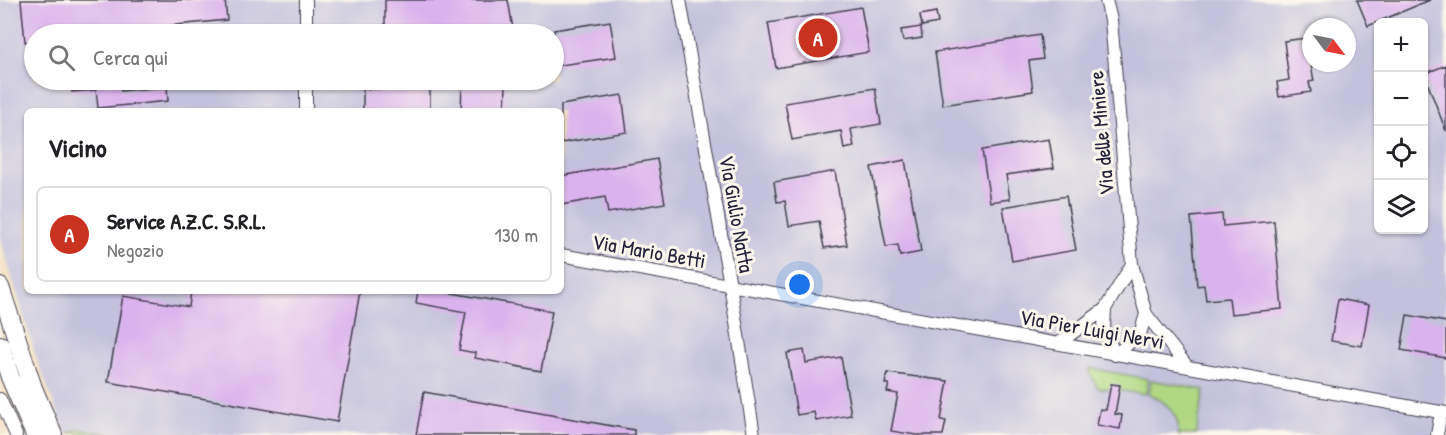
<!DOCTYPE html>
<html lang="it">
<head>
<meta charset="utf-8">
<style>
	:root { --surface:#fff; --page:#f6f6f6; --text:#202124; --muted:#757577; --line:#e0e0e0; --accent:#c8321e }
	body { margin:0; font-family:"Patrick Hand",sans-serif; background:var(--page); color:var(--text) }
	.controls { position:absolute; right:18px; top:18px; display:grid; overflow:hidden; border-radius:9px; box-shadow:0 2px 4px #0004 }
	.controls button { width:54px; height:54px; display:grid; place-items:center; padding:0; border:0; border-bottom:2px solid var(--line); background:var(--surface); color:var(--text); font:30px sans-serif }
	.compass { position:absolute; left:1302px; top:18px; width:54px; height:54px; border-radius:50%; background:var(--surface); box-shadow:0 2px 4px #0004; rotate:122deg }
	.you { position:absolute; left:800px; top:285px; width:21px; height:21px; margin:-15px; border:4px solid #fff; border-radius:50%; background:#1a73e8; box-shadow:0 0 0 9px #1a73e833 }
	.badge { display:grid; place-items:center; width:39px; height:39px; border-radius:50%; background:var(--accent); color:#fff; font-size:20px; font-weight:700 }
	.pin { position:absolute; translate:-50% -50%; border:3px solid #fff; box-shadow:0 2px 6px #0006 }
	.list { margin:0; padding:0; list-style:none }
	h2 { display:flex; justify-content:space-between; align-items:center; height:78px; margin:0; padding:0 24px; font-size:26px }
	h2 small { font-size:20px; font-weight:400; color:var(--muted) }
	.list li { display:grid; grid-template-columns:39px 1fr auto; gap:18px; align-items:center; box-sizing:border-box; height:96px; margin:0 12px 12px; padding:0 12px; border:2px solid var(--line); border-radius:9px }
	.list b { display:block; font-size:22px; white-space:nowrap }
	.list p { margin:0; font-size:20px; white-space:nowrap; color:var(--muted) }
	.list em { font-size:20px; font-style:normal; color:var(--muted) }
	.icon { flex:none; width:33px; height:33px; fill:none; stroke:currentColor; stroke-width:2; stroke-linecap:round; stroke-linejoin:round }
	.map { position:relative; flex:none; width:1446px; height:435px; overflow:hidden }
	.search { position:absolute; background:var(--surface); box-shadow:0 2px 4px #0004; left:24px; top:24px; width:540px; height:66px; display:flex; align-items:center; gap:15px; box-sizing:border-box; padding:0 21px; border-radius:33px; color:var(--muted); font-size:22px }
	.panel { position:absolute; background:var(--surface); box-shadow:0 2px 4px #0004; left:24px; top:108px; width:540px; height:186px; border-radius:9px }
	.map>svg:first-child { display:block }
	.industrial { fill:#c3c1db; fill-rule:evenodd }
	.green { fill:#b0d883; stroke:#697d5f; stroke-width:1.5 }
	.building { fill:#dab2ed }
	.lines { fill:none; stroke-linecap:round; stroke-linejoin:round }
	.minor-casing { stroke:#413e4f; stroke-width:14 }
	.highway-casing { stroke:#413e4f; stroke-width:20 }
	.minor { stroke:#fff; stroke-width:12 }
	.highway { stroke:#fff; stroke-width:18 }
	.labels { text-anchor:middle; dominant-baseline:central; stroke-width:6; stroke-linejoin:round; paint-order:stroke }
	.street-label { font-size:21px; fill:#22223b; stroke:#fbf7ec }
</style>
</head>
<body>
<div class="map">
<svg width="1446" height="435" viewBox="0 0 1446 435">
	<rect width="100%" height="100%" fill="#fbf7ec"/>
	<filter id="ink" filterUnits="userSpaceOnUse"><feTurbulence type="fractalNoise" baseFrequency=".0167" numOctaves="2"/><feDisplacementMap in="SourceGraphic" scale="12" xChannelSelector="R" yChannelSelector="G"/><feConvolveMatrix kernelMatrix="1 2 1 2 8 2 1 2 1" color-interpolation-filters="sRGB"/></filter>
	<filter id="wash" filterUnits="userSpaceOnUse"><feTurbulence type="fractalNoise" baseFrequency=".008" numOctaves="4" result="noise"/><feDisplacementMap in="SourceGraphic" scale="24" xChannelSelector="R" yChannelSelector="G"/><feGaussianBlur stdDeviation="1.35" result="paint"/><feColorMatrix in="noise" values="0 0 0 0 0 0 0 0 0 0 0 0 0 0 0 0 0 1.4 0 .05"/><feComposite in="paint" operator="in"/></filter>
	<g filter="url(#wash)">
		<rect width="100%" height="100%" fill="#f2dfc0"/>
		<path class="industrial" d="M0 0H1446V435H115L78 429 66 435 37 360 0 238ZM1378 22H1424V230H1378ZM1311 27H1347V63H1311ZM34 34H554V80H34ZM27 111H561V291H27Z"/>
		<path class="green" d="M1090 368 1148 379 1146 394 1098 388 1090 374Z
			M1151 380 1204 390 1196 435H1178C1181 416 1166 401 1149 394Z
			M78 429 112 435 69 433Z"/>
		<g id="blocks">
			<path class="building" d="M21 0H225L227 20 115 31V34H34V41L25 42Z
				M385 0H508L514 34H385Z
				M1357 0H1430L1368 26Z
				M861 7 869 52 776 68 768 23Z
				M936 12 938 23 922 26 920 15Z
				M610 21 616 57 554 66V30Z
				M921 27 922 38 903 41 901 30Z
				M1040 35 1043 59 1029 61 1033 91 943 105 935 52Z
				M1306 38 1314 81 1309 82 1311 92 1279 97 1277 82 1289 80 1284 41Z
				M1446 65V131L1424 74Z
				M71 80H119L121 91 167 87 168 101 98 108 96 90 72 92Z
				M462 83 506 85 505 111H461Z
				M875 88 881 124 851 129 854 147 844 149 841 131 792 140 785 103Z
				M363 89H430V111H363Z
				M622 95 627 132 561 143V105Z
				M1049 139 1054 168 1006 175 1010 199 990 202 982 150Z
				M657 159 665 203 608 213 605 197 561 205V176Z
				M905 160 921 252 900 256 898 245 886 247 871 167Z
				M835 171 847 245 824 248 819 221 789 226 785 201 777 202 774 182Z
				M1066 196 1076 250 1012 261 1003 207Z
				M1222 214 1223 226 1274 221 1282 309 1231 314 1229 298 1206 300 1204 285 1197 286 1191 217Z
				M191 291H360L337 422 108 382 123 296 189 307Z
				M418 291H441L552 311 541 371 475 358 476 353 459 350 466 312 416 303Z
				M1338 299 1369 305 1362 346 1331 341Z
				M1407 315 1446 322V358L1401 350Z
				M804 350 806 363 841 357 851 415 816 421 814 412 797 415 787 353Z
				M887 373 948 381 941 420 946 421 943 435H916L891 431 898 394 887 392 889 384H885Z
				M1111 384 1120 385 1115 414 1122 415 1120 429 1097 425 1100 409 1106 410Z
				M424 392 634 430V435H416Z"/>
		</g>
	</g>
	<g filter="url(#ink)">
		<use href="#blocks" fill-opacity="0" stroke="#413e4f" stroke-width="1.5"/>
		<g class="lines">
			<g class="minor-casing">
				<path id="minor" d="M680 0 730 285 754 435
					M1106 0 1111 20 1132 264 1146 314 1186 365
					M306 34V0
					M306 111V80
					M561 255 1446 413
					M1105 309 1104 329 1115 355
					M1059 343 1105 309 1132 264
					M1115 355 1140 334 1146 314
					M0 399 16 435
					M1437 435 1441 412"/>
			</g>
			<g class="highway-casing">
				<path id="highway" d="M0 287 33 388 53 435
					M0 345 10 377 35 435"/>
			</g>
			<use href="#minor" class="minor"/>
			<use href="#highway" class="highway"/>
		</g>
	</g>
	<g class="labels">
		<g class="street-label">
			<text transform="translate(1101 133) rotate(-95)">Via delle Miniere</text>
			<text transform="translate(737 214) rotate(80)">Via Giulio Natta</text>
			<text transform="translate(649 251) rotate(10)">Via Mario Betti</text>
			<text transform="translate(1092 329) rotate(10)">Via Pier Luigi Nervi</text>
		</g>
	</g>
</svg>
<div class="controls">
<button>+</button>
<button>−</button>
<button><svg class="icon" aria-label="locate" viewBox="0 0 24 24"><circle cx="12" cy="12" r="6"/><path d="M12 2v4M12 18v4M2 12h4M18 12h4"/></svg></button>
<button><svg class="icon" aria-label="layers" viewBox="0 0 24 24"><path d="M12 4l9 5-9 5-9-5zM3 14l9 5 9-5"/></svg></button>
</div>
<svg class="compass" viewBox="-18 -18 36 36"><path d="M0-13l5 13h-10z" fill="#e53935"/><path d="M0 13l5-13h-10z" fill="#757577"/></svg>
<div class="you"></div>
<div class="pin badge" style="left:818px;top:38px">A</div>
<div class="search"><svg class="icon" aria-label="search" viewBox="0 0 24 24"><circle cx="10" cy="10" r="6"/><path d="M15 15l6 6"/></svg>Cerca qui</div>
<section class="panel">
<h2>Vicino<small></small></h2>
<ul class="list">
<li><span class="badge">A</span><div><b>Service A.Z.C. S.R.L.</b><p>Negozio</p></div><em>130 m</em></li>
</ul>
</section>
</div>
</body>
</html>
